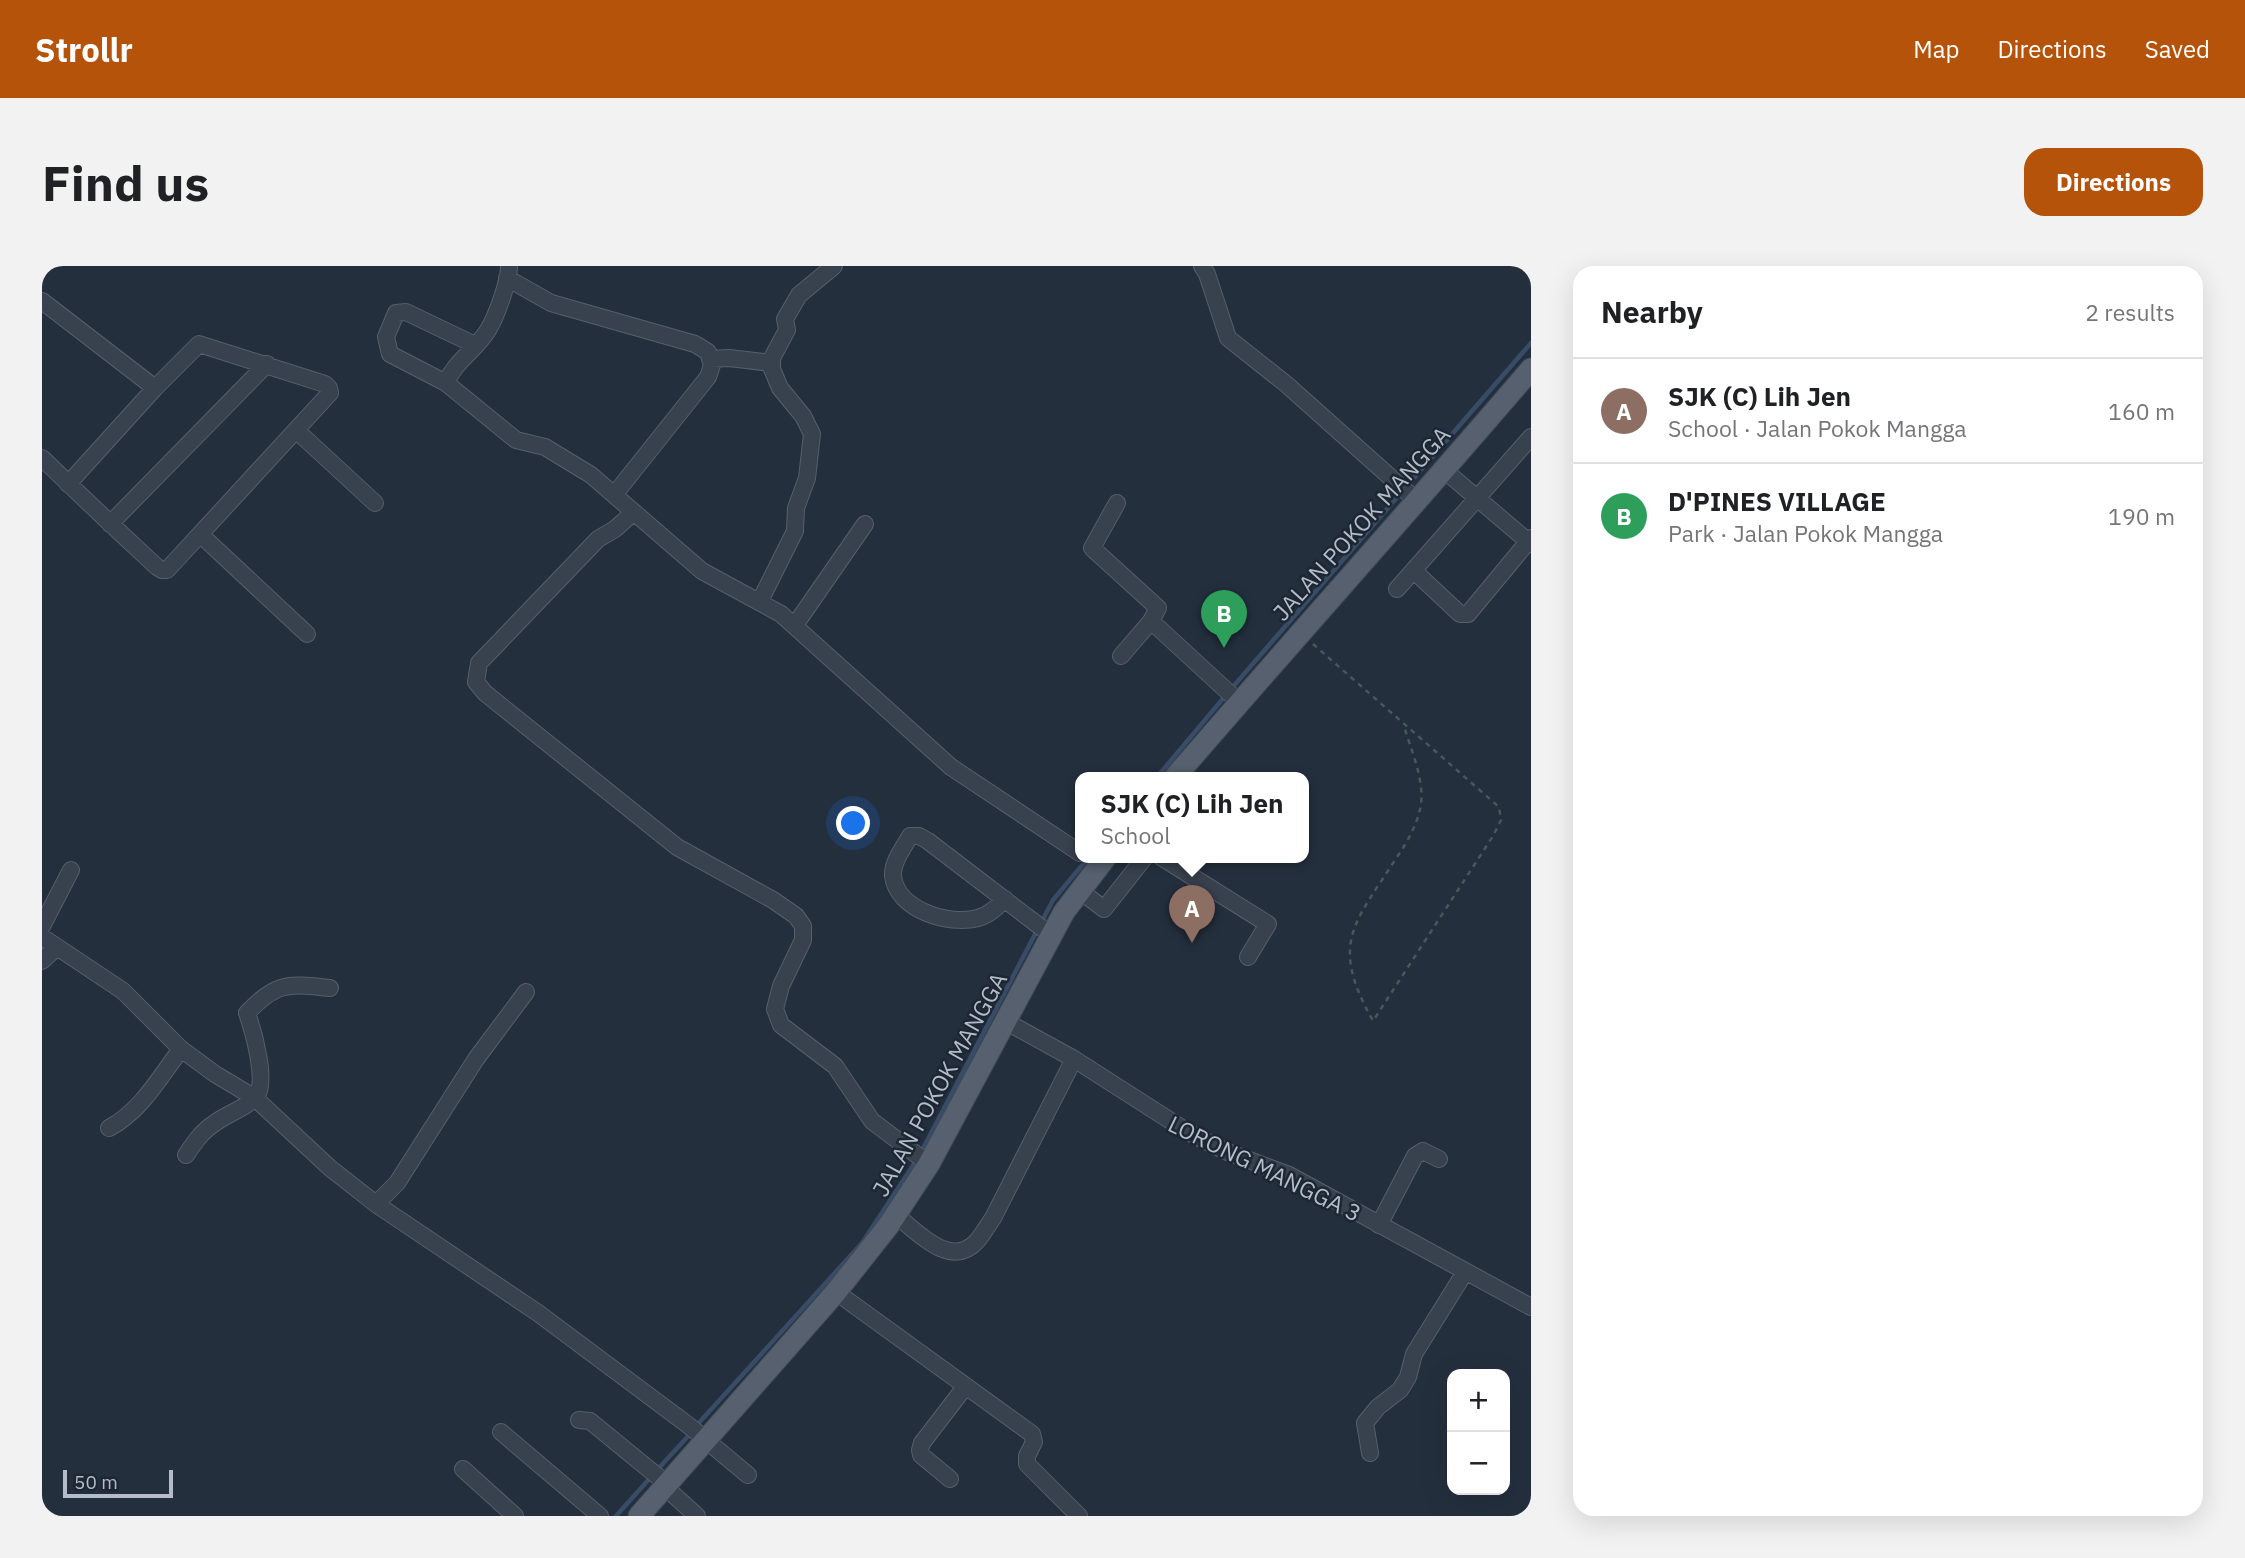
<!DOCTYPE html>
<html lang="en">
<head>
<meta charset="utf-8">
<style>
	:root { --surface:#fff; --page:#f2f2f2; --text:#202124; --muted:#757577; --line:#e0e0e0; --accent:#b45309 }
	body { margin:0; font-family:"IBM Plex Sans",sans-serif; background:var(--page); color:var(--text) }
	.controls { position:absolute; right:21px; bottom:21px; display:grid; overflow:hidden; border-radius:14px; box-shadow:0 7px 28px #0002 }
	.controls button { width:63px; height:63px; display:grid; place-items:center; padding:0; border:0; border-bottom:2px solid var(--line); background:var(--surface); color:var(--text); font:35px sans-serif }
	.scale { position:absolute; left:21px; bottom:18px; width:110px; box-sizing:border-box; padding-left:7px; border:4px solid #b4bcc9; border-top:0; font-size:19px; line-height:24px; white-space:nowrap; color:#b4bcc9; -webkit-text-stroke:5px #1d2633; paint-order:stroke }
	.you { position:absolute; left:812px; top:558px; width:24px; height:24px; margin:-18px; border:5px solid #fff; border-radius:50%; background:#1a73e8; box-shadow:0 0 0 10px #1a73e833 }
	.badge { display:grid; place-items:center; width:46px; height:46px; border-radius:50%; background:var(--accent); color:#fff; font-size:23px; font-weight:700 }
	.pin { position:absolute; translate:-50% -58px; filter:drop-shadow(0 2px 4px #0008) }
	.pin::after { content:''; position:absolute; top:37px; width:24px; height:21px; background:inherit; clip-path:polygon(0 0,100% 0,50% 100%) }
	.popup { position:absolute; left:1033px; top:506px; width:234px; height:91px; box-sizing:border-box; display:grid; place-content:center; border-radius:14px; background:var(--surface); filter:drop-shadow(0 2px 5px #0005); font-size:23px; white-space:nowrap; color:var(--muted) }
	.popup b { font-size:26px; color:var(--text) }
	.popup::after { content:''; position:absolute; left:50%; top:100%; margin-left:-14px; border:14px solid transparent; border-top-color:var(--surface) }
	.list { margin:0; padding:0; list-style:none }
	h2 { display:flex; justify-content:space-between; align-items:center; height:91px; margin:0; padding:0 28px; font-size:30px }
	h2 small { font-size:23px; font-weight:400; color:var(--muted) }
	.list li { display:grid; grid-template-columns:46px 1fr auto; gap:21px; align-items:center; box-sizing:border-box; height:105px; padding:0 28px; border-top:2px solid var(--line) }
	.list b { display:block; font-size:26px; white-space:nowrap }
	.list p { margin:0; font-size:23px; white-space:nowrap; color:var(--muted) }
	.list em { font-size:23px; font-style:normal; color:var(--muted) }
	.map { position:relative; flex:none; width:1489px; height:1250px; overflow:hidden; border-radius:21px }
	header { display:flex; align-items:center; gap:42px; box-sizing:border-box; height:98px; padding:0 35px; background:var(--accent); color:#fff }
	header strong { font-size:33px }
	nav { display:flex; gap:38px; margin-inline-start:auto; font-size:24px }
	.intro { display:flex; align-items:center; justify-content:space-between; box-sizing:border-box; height:168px; padding:0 42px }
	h1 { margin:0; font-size:49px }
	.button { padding:18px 32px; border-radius:21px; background:var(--accent); color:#fff; font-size:24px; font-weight:700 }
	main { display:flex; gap:42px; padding:0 42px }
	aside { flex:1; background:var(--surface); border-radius:21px; box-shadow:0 7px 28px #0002 }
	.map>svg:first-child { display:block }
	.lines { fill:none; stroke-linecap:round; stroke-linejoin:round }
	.stream { stroke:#394c67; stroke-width:4.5 }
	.minor-casing { stroke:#565f6c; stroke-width:18 }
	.major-casing { stroke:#414a57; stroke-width:23 }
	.path { stroke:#44595c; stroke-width:2.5; stroke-dasharray:5 5; stroke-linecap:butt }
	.minor { stroke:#38414e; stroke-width:16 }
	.major { stroke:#56606e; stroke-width:21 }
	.labels { text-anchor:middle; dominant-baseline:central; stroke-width:5; stroke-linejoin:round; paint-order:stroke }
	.street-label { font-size:23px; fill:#b4bcc9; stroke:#1d2633 }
</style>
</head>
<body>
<header>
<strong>Strollr</strong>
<nav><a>Map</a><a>Directions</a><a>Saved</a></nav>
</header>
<div class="intro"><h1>Find us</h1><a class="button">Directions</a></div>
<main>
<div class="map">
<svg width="1489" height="1250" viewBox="0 0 1489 1250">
	<rect width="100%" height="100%" fill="#242f3e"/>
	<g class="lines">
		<path class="stream" d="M1189 423 1489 77
			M1115 511 1184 429
			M654 1160 820 977 876 892 1011 634 1047 591
			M615 1204 649 1167
			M574 1250 609 1211"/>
		<g class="minor-casing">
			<path id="minor" d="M467 0C467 16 454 51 446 64 434 84 413 95 404 117L474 174 503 181 549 209 660 305 739 348 909 501 1038 587
				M1160 0 1165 8 1186 72 1244 118 1375 235
				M465 12 509 37 653 78 666 86 670 99 666 111 572 229
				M0 35 113 122
				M668 93 687 92 730 97
				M404 117 348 88 344 71 354 47 364 46 433 79
				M255 165 333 237
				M0 192C38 229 76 265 115 301L120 304H125L288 127 287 122 283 118 157 78 113 122 26 218
				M1402 204 1489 278
				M1075 237 1050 282 1116 342 1109 355 1079 390
				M592 246 573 263 556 273 437 397 434 416 443 427 635 581 731 634 754 650 761 660V674L739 720 733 743 739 759 793 800 830 855 887 898
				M68 258 225 98
				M159 269 265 368
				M1372 305 1418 348H1426L1489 272
				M1355 323 1489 171
				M718 335 753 265 754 242 765 212 770 168 761 150 738 122 730 103V92L745 64 743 53 757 29 792 0
				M1109 355 1197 436
				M753 359 823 258
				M1119 591 1226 658 1206 691
				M1037 624 1062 643 1103 591
				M963 633C955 641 947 649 936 652 907 660 855 644 851 610 850 596 862 581 868 570H877L886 575 1009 669
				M0 660 29 604
				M0 671 81 725 139 783 173 808 213 832 288 902 334 938 496 1047 646 1159 706 1209
				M0 695 15 681
				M963 755 1032 793 1146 866 1183 885 1247 909 1489 1041
				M67 862C99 845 118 811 139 783
				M144 889C152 877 160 865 173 857 184 848 205 842 214 831 226 816 211 764 205 747 235 715 247 718 288 722
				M334 938 355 917 434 793 484 726
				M854 949C875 966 909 1004 935 975 941 968 946 959 951 952L1032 793
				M1337 959 1373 890 1381 885 1397 893
				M794 1026 990 1168 992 1176 985 1190V1198L1037 1250
				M537 1154 548 1155 625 1218
				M459 1166 558 1250
				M1328 1187 1323 1157 1336 1141 1358 1124 1366 1111 1372 1088 1423 1006
				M421 1203 473 1250
				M908 1213 879 1189 878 1184 880 1177 923 1121
				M623 1221 655 1250"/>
		</g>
		<g class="major-casing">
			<path id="major" d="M1133 511C1251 374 1372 240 1489 103
				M597 1250 794 1026 847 959 887 898 1022 646 1064 591"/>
		</g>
		<path class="path" d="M1271 378 1457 541 1459 554 1451 570 1331 755C1287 677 1312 658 1355 591 1366 575 1376 557 1379 538 1382 512 1369 484 1362 460"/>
		<use href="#minor" class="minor"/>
		<use href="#major" class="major"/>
	</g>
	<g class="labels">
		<g class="street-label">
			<text transform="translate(1319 257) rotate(-48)">JALAN POKOK MANGGA</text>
			<text transform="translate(897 818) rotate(-61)">JALAN POKOK MANGGA</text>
			<text transform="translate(1223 902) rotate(26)">LORONG MANGGA 3</text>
		</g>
	</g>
</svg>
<div class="controls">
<button>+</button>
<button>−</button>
</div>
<div class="scale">50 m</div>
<div class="you"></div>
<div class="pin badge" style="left:1150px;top:677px;background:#8d6e63">A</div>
<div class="popup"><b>SJK (C) Lih Jen</b>School</div>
<div class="pin badge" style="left:1182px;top:382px;background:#2e9e5b">B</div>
</div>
<aside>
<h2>Nearby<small>2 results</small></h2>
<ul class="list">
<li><span class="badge" style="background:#8d6e63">A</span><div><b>SJK (C) Lih Jen</b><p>School · Jalan Pokok Mangga</p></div><em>160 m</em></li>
<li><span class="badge" style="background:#2e9e5b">B</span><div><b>D'PINES VILLAGE</b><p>Park · Jalan Pokok Mangga</p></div><em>190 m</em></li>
</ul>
</aside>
</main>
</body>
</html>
